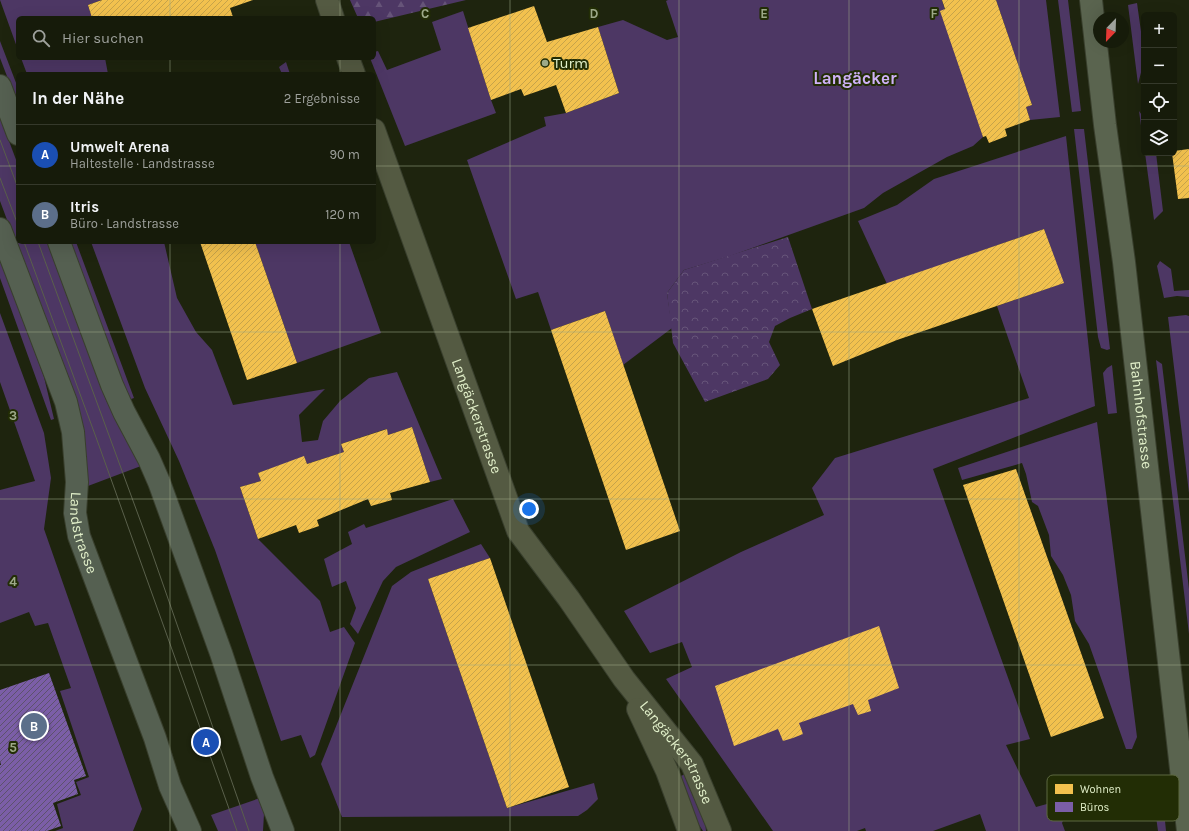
<!DOCTYPE html>
<html lang="de">
<head>
<meta charset="utf-8">
<style>
	:root { --surface:#161b0a; --page:#1f2413; --text:#f1f3f6; --muted:#9ea19c; --line:#35392b; --accent:#9da988 }
	body { margin:0; font-family:Karla,sans-serif; background:var(--page); color:var(--text) }
	.controls { position:absolute; right:12px; top:12px; display:grid; overflow:hidden; border-radius:6px; box-shadow:0 4px 16px #0002 }
	.controls button { width:36px; height:36px; display:grid; place-items:center; padding:0; border:0; border-bottom:1px solid var(--line); background:var(--surface); color:var(--text); font:20px sans-serif }
	.compass { position:absolute; left:1093px; top:12px; width:36px; height:36px; border-radius:50%; background:var(--surface); box-shadow:0 4px 16px #0002; rotate:203deg }
	.you { position:absolute; left:529px; top:509px; width:14px; height:14px; margin:-10px; border:3px solid #fff; border-radius:50%; background:#1a73e8; box-shadow:0 0 0 6px #1a73e833 }
	.badge { display:grid; place-items:center; width:26px; height:26px; border-radius:50%; background:var(--accent); color:#fff; font-size:13px; font-weight:700 }
	.pin { position:absolute; translate:-50% -50%; border:2px solid #fff; box-shadow:0 1px 4px #0006 }
	.list { margin:0; padding:0; list-style:none }
	h2 { display:flex; justify-content:space-between; align-items:center; height:52px; margin:0; padding:0 16px; font-size:17px }
	h2 small { font-size:13px; font-weight:400; color:var(--muted) }
	.list li { display:grid; grid-template-columns:26px 1fr auto; gap:12px; align-items:center; box-sizing:border-box; height:60px; padding:0 16px; border-top:1px solid var(--line) }
	.list b { display:block; font-size:15px; white-space:nowrap }
	.list p { margin:0; font-size:13px; white-space:nowrap; color:var(--muted) }
	.list em { font-size:13px; font-style:normal; color:var(--muted) }
	.icon { flex:none; width:22px; height:22px; fill:none; stroke:currentColor; stroke-width:2; stroke-linecap:round; stroke-linejoin:round }
	.map { position:relative; flex:none; width:1189px; height:831px; overflow:hidden }
	.search { position:absolute; background:var(--surface); box-shadow:0 4px 16px #0002; left:16px; top:16px; width:360px; height:44px; display:flex; align-items:center; gap:10px; box-sizing:border-box; padding:0 14px; border-radius:6px; color:var(--muted); font-size:15px }
	.panel { position:absolute; background:var(--surface); box-shadow:0 4px 16px #0002; left:16px; top:72px; width:360px; height:172px; border-radius:6px }
	.map>svg:first-child { display:block }
	.green { fill:#4d3764 }
	.forest { fill:url(#forest-firs) }
	.park { fill:url(#park-crowns) }
	.homes { fill:url(#homes-hatch) }
	.offices { fill:url(#offices-hatch) }
	.lines { fill:none; stroke-linecap:round; stroke-linejoin:round }
	.street-casing { stroke:#393f2d; stroke-width:24 }
	.secondary-casing { stroke:#393f2d; stroke-width:24 }
	.primary-casing { stroke:#393f2d; stroke-width:24 }
	.street { stroke:#545a42; stroke-width:22 }
	.secondary { stroke:#5a644f; stroke-width:22 }
	.primary { stroke:#556051; stroke-width:22 }
	.tram { stroke:#5a604b; stroke-width:1 }
	.grid { fill:none; stroke:#9da988; stroke-width:1; stroke-opacity:0.55 }
	.poi-dot { fill:#9da988; stroke:#222d05; stroke-width:1.5 }
	.labels { text-anchor:middle; dominant-baseline:central; stroke-width:4; stroke-linejoin:round; paint-order:stroke }
	.poi-label { font-size:15px; fill:#e2f0ca; stroke:#222d05; text-anchor:start }
	.street-label { font-size:15px; fill:#e2f0ca; stroke:#222d05 }
	.quarter-label { font-size:17px; font-weight:bold; fill:#cfb2f7; stroke:#222d05 }
	.key { fill:#222d05; stroke:#5c6840; stroke-width:1 }
	.key-label { font-size:11px; fill:#e2f0ca }
	.grid-label { font-size:13px; text-anchor:middle; font-weight:bold; fill:#9da988; stroke:#222d05; stroke-width:4; stroke-linejoin:round; paint-order:stroke }
</style>
</head>
<body>
<div class="map">
<svg width="1189" height="831" viewBox="0 0 1189 831">
	<defs>
		<pattern id="forest-firs" width="22" height="20" patternUnits="userSpaceOnUse"><rect width="22" height="20" fill="#4d3764"/><path d="M5 1l3.5 6h-7zM16 11l3.5 6h-7z" fill="#665479"/></pattern>
		<pattern id="park-crowns" width="20" height="18" patternUnits="userSpaceOnUse"><rect width="20" height="18" fill="#4d3764"/><path d="M2 6a3 3 0 1 1 6 0M12 15a3 3 0 1 1 6 0" fill="none" stroke="#665479"/></pattern>
		<pattern id="homes-hatch" width="6" height="6" patternUnits="userSpaceOnUse"><rect width="6" height="6" fill="#f2c14e"/><path d="M-1 1l2-2M0 6l6-6M5 7l2-2" fill="none" stroke="#c6a34a"/></pattern>
		<pattern id="offices-hatch" width="6" height="6" patternUnits="userSpaceOnUse"><rect width="6" height="6" fill="#7b5ea7"/><path d="M-1 1l2-2M0 6l6-6M5 7l2-2" fill="none" stroke="#5d526d"/></pattern>
	</defs>
	<rect width="100%" height="100%" fill="#1e240e"/>
	<path class="green" d="M0 0H102L88 5 92 18H18V50Z
		M668 0H942L983 137 973 146 947 157 883 193 864 208 730 256 684 270 667 293 672 328 623 365 605 311 551 330 538 292 516 299 467 160 546 126 544 117 566 113 619 93 598 27 623 20 667 40 678 37 666 1Z
		M996 0H1046L1060 117 1030 120 1026 107 1032 105Z
		M1058 0H1068L1081 111 1072 112Z
		M1137 3 1144 53V61L1138 84 1128 5Z
		M463 11 491 100 496 113 405 146 370 58H374V52L378 51 387 70 441 50 432 22Z
		M0 41 18 88V105L0 58Z
		M21 58H105L108 74H27Z
		M286 62 290 74H282L279 67Z
		M1139 111 1144 118V148Z
		M0 117 18 165V242H47L106 400 141 466 88 486 82 443 38 303 0 201Z
		M1074 129H1084L1110 349 1107 350 1101 348 1098 337Z
		M1066 136 1095 406 933 469 1030 739 1006 745 1036 807 1083 794 1067 812 1062 823 1065 831H986L980 814 933 831H866L865 828 857 831H773L666 679 692 667 682 642 650 653 624 611 741 552 824 515 812 488 835 458 1029 398 997 306 1063 283 1044 229 887 284 858 221 897 205 934 179Z
		M1145 153H1156L1163 211 1154 220Z
		M69 242H76L134 398 131 399 123 384Z
		M91 242H164L177 298 196 332 212 350 233 405 325 389 299 415 302 442 318 440 323 421 340 401 369 378 397 372 442 479 430 482 412 427 388 435 386 429 341 444 344 452 307 464 304 457 258 473 261 481 240 487 258 539 320 601 330 632 344 627 355 643 315 755 310 758 301 735 281 741 215 550 179 461 145 388Z
		M255 242H349L381 333 297 363Z
		M0 259 44 377 54 419 51 420 0 278Z
		M1160 261 1171 269 1174 291 1189 290V297L1177 296 1164 298 1157 266Z
		M0 313 44 433 51 478 44 529 142 809 133 831H55L63 828 57 804 81 795 76 782 89 777 60 691 71 688 48 623 35 626 29 612 0 623V490L35 481 0 382Z
		M1186 315 1189 316V493L1168 317Z
		M1156 360 1162 364 1189 589V634Z
		M1112 365 1117 413 1108 414 1103 373 1107 368Z
		M1097 422 1137 737 1132 749H1126L1089 644 1075 621 1071 595 1063 575 1051 556 1049 535 1038 506 1032 502 1026 474 1022 463 962 480 958 468Z
		M453 499 470 532 396 567 383 581 358 634 350 624 356 608 346 581 332 587 324 559 352 544 348 532 364 524 366 528Z
		M481 544 490 558 428 579 507 808 594 783 598 799 587 810 578 816 342 817 321 764 392 586 411 572Z
		M685 774 705 819 706 831H703L697 822 679 777Z
		M1153 795 1163 800 1166 831H1158Z
		M260 798 264 814 263 831H218L211 815Z"/>
	<path class="forest" d="M350 0H466L374 22V18H358Z"/>
	<path class="park" d="M788 237 812 309 790 318 775 326 769 342 780 365 768 379 705 402 673 343 667 293 684 270Z"/>
	<path class="homes" d="M102 0H253L230 8 233 17 230 18H92L88 5Z
		M942 0H996L1032 105 1026 107 1030 120 1005 129 1007 136 989 143 986 136 983 137 940 11 945 9Z
		M534 6 547 42 598 27 619 93 566 113 556 85 524 96 521 89 491 100 468 28Z
		M1189 149V198L1178 199 1172 153H1174V151Z
		M1044 229 1064 283 897 340 833 366 812 309Z
		M200 242H255L297 363 247 380Z
		M605 311 680 531 626 550 551 330Z
		M412 427 430 482 390 493 392 500 371 506 368 499 317 520 319 526 299 533 296 525 258 539 240 487 261 481 258 473 304 456 307 464 344 452 341 444 387 429 388 435Z
		M1016 469 1104 718 1051 737 963 485Z
		M490 558 569 787 507 808 428 579Z
		M879 626 899 688 868 700 871 711 858 715 853 704 799 723 803 734 793 738 783 741 778 729 734 746 715 686Z"/>
	<path class="offices" d="M49 673 86 776 74 780 78 794 53 803 61 826 47 831H0V765H1L0 761V690Z"/>
	<g class="lines">
		<g class="street-casing">
			<g id="street">
				<path d="M327 0 333 18"/>
				<path d="M348 58 354 74"/>
				<path id="s1" d="M374 130 518 531 569 599 624 679 692 764 720 831"/>
				<path d="M638 709 667 771 689 831"/>
			</g>
		</g>
		<g class="secondary-casing">
			<g id="secondary">
				<path id="s2" d="M1091 0 1105 125 1124 262 1188 831"/>
			</g>
		</g>
		<g class="primary-casing">
			<g id="primary">
				<path d="M0 86 18 134"/>
				<path id="s3" d="M0 229 66 402 73 432 77 482 75 513 79 536 155 738 170 786 190 831"/>
				<path d="M59 242 112 385 124 412 149 459 159 482 221 653 262 777 283 831"/>
			</g>
		</g>
		<use href="#street" class="street"/>
		<use href="#secondary" class="secondary"/>
		<use href="#primary" class="primary"/>
		<path class="tram" d="M0 140 18 188
			M0 178 18 225
			M24 242 97 440 237 831
			M38 242 150 547 249 831"/>
	</g>
	<path class="grid" d="M170 0V18M340 0V18M510 0V831M679 0V831M849 0V831M1019 0V831M170 58V74M340 58V74M0 166H18M374 166H1189M170 242V831M340 242V831M0 332H1189M0 499H1189M0 665H1189"/>
	<circle class="poi-dot" cx="545" cy="63" r="4"/>
	<g class="labels">
		<g class="poi-label">
			<text x="553" y="63">Turm</text>
		</g>
		<g class="street-label">
			<text stroke="none"><textPath href="#s2" startOffset="418">Bahnhofstrasse</textPath></text>
			<text stroke="none"><textPath href="#s1" startOffset="304">Langäckerstrasse</textPath></text>
			<text stroke="none"><textPath href="#s3" startOffset="318">Landstrasse</textPath></text>
			<text stroke="none"><textPath href="#s1" startOffset="699">Langäckerstrasse</textPath></text>
		</g>
		<g class="quarter-label">
			<text x="855" y="78">Langäcker</text>
		</g>
	</g>
	<rect x="1047" y="775" width="132" height="46" rx="6" class="key"/>
	<rect x="1055" y="784" width="18" height="10" fill="#f2c14e"/>
	<rect x="1055" y="802" width="18" height="10" fill="#7b5ea7"/>
	<g class="key-label">
		<text x="1080" y="793">Wohnen</text>
		<text x="1080" y="811">Büros</text>
	</g>
	<g class="grid-label">
		<text x="425" y="18">C</text>
		<text x="594" y="18">D</text>
		<text x="764" y="18">E</text>
		<text x="934" y="18">F</text>
		<text x="13" y="420">3</text>
		<text x="13" y="586">4</text>
		<text x="13" y="752">5</text>
	</g>
</svg>
<div class="controls">
<button>+</button>
<button>−</button>
<button><svg class="icon" aria-label="locate" viewBox="0 0 24 24"><circle cx="12" cy="12" r="6"/><path d="M12 2v4M12 18v4M2 12h4M18 12h4"/></svg></button>
<button><svg class="icon" aria-label="layers" viewBox="0 0 24 24"><path d="M12 4l9 5-9 5-9-5zM3 14l9 5 9-5"/></svg></button>
</div>
<svg class="compass" viewBox="-18 -18 36 36"><path d="M0-13l5 13h-10z" fill="#e53935"/><path d="M0 13l5-13h-10z" fill="#9ea19c"/></svg>
<div class="you"></div>
<div class="pin badge" style="left:206px;top:742px;background:#1a4fb4">A</div>
<div class="pin badge" style="left:34px;top:726px;background:#5c6f8a">B</div>
<div class="search"><svg class="icon" aria-label="search" viewBox="0 0 24 24"><circle cx="10" cy="10" r="6"/><path d="M15 15l6 6"/></svg>Hier suchen</div>
<section class="panel">
<h2>In der Nähe<small>2 Ergebnisse</small></h2>
<ul class="list">
<li><span class="badge" style="background:#1a4fb4">A</span><div><b>Umwelt Arena</b><p>Haltestelle · Landstrasse</p></div><em>90 m</em></li>
<li><span class="badge" style="background:#5c6f8a">B</span><div><b>Itris</b><p>Büro · Landstrasse</p></div><em>120 m</em></li>
</ul>
</section>
</div>
</body>
</html>
